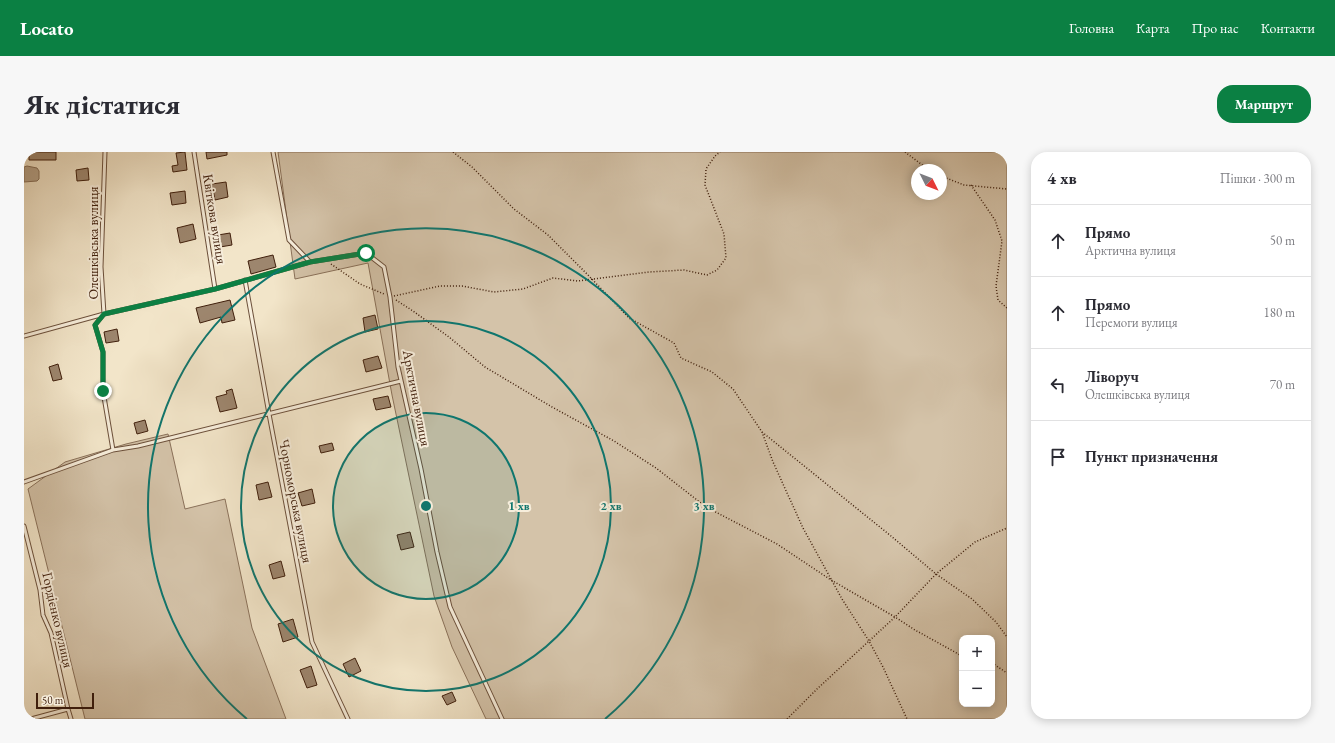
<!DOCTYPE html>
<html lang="uk">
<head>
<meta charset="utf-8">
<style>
	:root { --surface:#fff; --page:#f7f7f7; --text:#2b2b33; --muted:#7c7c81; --line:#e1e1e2; --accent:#0b8043 }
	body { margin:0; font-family:"EB Garamond",serif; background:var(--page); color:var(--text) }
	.controls { position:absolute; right:12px; bottom:12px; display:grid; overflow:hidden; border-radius:8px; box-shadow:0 2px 10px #0003 }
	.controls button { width:36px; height:36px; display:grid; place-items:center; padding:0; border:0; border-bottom:1px solid var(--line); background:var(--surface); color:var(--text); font:20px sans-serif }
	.compass { position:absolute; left:887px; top:12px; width:36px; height:36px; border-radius:50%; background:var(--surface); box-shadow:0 2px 10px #0003; rotate:132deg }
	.scale { position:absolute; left:12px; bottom:10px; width:58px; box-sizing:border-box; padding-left:4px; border:2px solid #401f0c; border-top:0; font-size:11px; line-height:14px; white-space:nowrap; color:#401f0c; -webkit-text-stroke:3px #f7eedc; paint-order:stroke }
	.stop { position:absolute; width:12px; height:12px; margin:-9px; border:3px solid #0b8043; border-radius:50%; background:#fff }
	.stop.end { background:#0b8043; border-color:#fff; box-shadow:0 1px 4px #0008 }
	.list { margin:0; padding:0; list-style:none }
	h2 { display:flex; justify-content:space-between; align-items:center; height:52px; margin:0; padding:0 16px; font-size:17px }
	h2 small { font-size:13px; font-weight:400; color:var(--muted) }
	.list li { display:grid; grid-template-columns:26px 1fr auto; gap:12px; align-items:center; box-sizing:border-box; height:72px; padding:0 16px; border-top:1px solid var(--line) }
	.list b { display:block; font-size:15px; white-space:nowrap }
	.list p { margin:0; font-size:13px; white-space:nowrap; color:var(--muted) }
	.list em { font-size:13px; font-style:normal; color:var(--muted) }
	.icon { flex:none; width:22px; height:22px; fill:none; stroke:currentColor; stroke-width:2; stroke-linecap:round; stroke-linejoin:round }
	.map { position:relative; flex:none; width:983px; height:567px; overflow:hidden; border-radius:16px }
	header { display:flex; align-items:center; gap:24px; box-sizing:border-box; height:56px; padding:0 20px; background:var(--accent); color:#fff }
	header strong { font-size:19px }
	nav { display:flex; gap:22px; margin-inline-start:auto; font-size:14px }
	.intro { display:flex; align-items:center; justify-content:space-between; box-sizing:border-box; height:96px; padding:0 24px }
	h1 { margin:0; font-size:28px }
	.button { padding:10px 18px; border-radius:16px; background:var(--accent); color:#fff; font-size:14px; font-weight:700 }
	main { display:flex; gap:24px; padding:0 24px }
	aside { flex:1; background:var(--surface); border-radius:16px; box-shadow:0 2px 10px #0003 }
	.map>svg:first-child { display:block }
	.green { fill:#d4c3a9; stroke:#8a715a; fill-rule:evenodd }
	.water { fill:#b5a289; stroke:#866e57 }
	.building { fill:#9d866e; stroke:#401f0c }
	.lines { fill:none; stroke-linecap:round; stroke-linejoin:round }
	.service-casing { stroke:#6c503b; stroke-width:5 }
	.path { stroke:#401f0c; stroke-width:1.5; stroke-dasharray:1 2; stroke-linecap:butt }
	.service { stroke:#f7eedc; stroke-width:3 }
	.route { stroke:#0b8043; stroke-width:5 }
	.ring { fill:none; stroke:#0f766e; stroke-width:2 }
	.labels { text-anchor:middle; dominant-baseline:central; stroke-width:4; stroke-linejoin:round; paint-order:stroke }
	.street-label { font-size:14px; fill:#401f0c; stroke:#f7eedc }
	.centre { fill:#0f766e; stroke:#f7eedc; stroke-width:2 }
	.ring-label { font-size:12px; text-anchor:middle; font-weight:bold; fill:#0f766e; stroke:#f7eedc; stroke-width:4; stroke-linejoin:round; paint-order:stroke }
</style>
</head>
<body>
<header>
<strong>Locato</strong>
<nav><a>Головна</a><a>Карта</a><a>Про нас</a><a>Контакти</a></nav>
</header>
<div class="intro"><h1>Як дістатися</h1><a class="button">Маршрут</a></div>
<main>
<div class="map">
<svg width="983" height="567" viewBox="0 0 983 567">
	<rect width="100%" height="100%" fill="#f2e5c9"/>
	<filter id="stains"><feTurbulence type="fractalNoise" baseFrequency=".005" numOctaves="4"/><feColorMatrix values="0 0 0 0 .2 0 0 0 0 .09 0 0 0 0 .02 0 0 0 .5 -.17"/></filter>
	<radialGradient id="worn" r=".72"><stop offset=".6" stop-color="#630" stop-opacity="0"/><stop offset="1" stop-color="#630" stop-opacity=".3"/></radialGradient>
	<path class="green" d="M254 0H983V567H462L428 495 410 444 368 243 344 111 271 127ZM893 18H917V42H893ZM938 486H968V552H938Z
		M144 282 161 357 201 347 228 476 262 567H61L4 337 41 310 102 292Z"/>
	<path class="water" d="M3 14 13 16 15 19V27L13 29 0 30V15Z"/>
	<path class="building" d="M5 0H32V8H5Z
		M161 0 163 18 149 20 148 14 154 13 152 1Z
		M182 0H203V3L183 7Z
		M64 16 65 28 53 29 52 18Z
		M202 30 204 45 191 48 188 32Z
		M161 39 162 51 148 53 146 41Z
		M169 72 172 87 156 91 153 76Z
		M206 81 208 93 196 95 194 83Z
		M249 103 252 115 227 122 224 109Z
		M206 148 211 168 198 171 197 165 176 171 172 156Z
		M351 163 354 177 341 180 339 166Z
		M93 177 95 189 82 191 80 180Z
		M354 204 358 216 342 220 339 208Z
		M34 212 38 227 29 229 25 215Z
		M208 237 213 256 196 260 192 245 203 242 202 239Z
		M364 244 367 255 352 258 349 247Z
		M121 268 124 279 113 282 110 271Z
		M308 291 310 298 297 301 295 294Z
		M244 330 248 345 235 348 232 333Z
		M288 337 291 351 278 354 274 341Z
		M386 380 390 395 377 398 373 383Z
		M257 409 261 424 249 427 245 413Z
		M269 467 274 485 259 490 254 472Z
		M331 506 337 519 325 525 319 512Z
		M287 514 293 533 283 536 276 518Z
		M428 540 432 549 423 553 418 544Z"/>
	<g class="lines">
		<g class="service-casing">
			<path id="service" d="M170 0 191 137
				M249 0 265 88 286 110 342 101 360 115 366 145 374 215 397 317 413 400 426 455 478 567
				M221 128 245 262 288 490 324 567
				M0 184 80 162 191 137 286 110
				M89 298 114 294 377 229
				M0 330 89 298 79 239V200L71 173 80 162 77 115 81 0
				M0 374 16 438 19 463 27 481 44 557 47 567
				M7 567 44 557"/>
		</g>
		<path class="path" d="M429 0 448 15 490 57 524 83 565 124 605 166 650 191 657 206 688 220 709 237 738 280 749 310 779 376 818 447 845 489 859 515 883 567
			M881 0 905 18
			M917 24 940 33 983 37
			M947 33 971 68 978 89 972 134 974 148 983 156
			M307 112 336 132 360 142
			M370 144 416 134H438L470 140 499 137 529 126 554 129 625 120 660 118 683 123 693 118 702 106 700 82 681 33 682 17 691 4 696 0
			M372 148 389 159 425 185 461 215 528 255 590 289 632 316 682 355 753 392 807 428 871 465 891 478 938 504
			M738 280 867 384 912 422 948 447 972 470 983 485
			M968 511 983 521
			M763 567 793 537 871 465 912 422 951 390 983 376"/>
		<use href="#service" class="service"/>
	</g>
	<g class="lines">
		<path class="route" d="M79 239V200L71 173 80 162 191 137 286 110 342 101"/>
	</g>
	<circle cx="402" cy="354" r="93" fill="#0f766e" fill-opacity=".12"/>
	<g class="ring">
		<circle cx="402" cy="354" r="93"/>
		<circle cx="402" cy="354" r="185"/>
		<path d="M223 567A278 278 0 1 1 581 567"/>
	</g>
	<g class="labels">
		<g class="street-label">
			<text transform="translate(191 67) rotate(81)">Квіткова вулиця</text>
			<text transform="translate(69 91) rotate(-90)">Олешківська вулиця</text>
			<text transform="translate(393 246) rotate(79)">Арктична вулиця</text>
			<text transform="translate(272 349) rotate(79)">Чорноморська вулиця</text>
			<text transform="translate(34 468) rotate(77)">Гордієнко вулиця</text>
		</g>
	</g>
	<circle cx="402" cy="354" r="6" class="centre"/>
	<g class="ring-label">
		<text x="495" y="358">1 хв</text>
		<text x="587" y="358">2 хв</text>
		<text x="680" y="358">3 хв</text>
	</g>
	<rect width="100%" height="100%" filter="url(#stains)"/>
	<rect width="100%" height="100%" fill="url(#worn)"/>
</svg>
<div class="controls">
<button>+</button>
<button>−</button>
</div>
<svg class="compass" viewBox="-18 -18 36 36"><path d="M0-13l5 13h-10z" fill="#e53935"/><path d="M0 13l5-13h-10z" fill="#7c7c81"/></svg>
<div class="scale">50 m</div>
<div class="stop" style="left:342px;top:101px"></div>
<div class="stop end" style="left:79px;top:239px"></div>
</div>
<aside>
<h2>4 хв<small>Пішки · 300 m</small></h2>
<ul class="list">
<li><svg class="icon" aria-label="ahead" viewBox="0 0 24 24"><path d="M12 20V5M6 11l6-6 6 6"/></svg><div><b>Прямо</b><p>Арктична вулиця</p></div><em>50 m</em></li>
<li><svg class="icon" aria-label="ahead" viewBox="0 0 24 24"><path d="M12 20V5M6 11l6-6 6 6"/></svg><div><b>Прямо</b><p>Перемоги вулиця</p></div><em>180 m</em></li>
<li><svg class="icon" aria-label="left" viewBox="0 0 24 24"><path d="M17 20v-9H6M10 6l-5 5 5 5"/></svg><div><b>Ліворуч</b><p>Олешківська вулиця</p></div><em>70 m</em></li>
<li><svg class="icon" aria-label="arrive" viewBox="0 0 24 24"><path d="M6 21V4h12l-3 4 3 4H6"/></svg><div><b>Пункт призначення</b></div></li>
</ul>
</aside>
</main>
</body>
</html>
